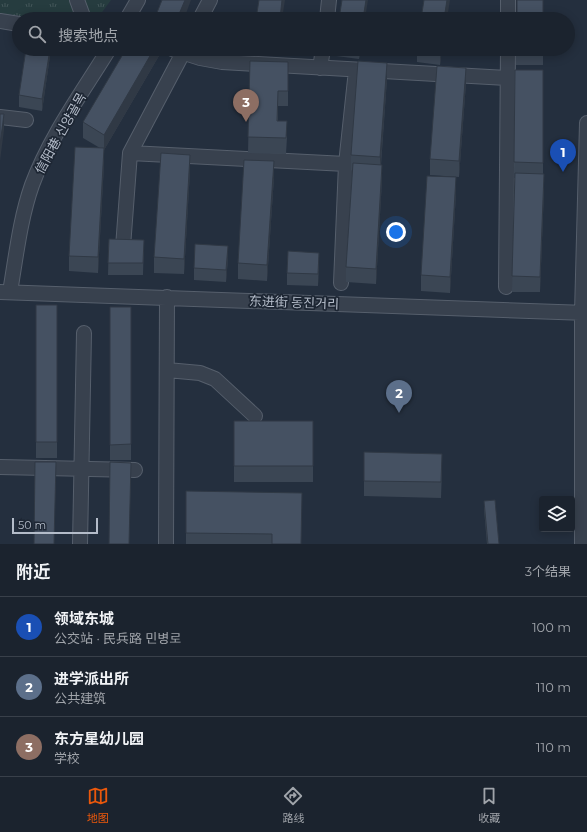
<!DOCTYPE html>
<html lang="zh">
<head>
<meta charset="utf-8">
<style>
	:root { --surface:#1b232e; --page:#282f3a; --text:#f1f3f6; --muted:#a0a4aa; --line:#39404a; --accent:#ea580c }
	body { margin:0; font-family:Montserrat,"Noto Sans SC","Noto Sans KR",sans-serif; background:var(--page); color:var(--text) }
	.controls { position:absolute; right:12px; bottom:12px; display:grid; overflow:hidden; border-radius:4px; box-shadow:0 2px 10px #0003 }
	.controls button { width:36px; height:36px; display:grid; place-items:center; padding:0; border:0; border-bottom:1px solid var(--line); background:var(--surface); color:var(--text); font:20px sans-serif }
	.scale { position:absolute; left:12px; bottom:10px; width:86px; box-sizing:border-box; padding-left:4px; border:2px solid #b4bcc9; border-top:0; font-size:11px; line-height:14px; white-space:nowrap; color:#b4bcc9; -webkit-text-stroke:3px #1d2633; paint-order:stroke }
	.you { position:absolute; left:396px; top:232px; width:14px; height:14px; margin:-10px; border:3px solid #fff; border-radius:50%; background:#1a73e8; box-shadow:0 0 0 6px #1a73e833 }
	.badge { display:grid; place-items:center; width:26px; height:26px; border-radius:50%; background:var(--accent); color:#fff; font-size:13px; font-weight:700 }
	.pin { position:absolute; translate:-50% -33px; filter:drop-shadow(0 1px 2px #0008) }
	.pin::after { content:''; position:absolute; top:21px; width:14px; height:12px; background:inherit; clip-path:polygon(0 0,100% 0,50% 100%) }
	.list { margin:0; padding:0; list-style:none }
	h2 { display:flex; justify-content:space-between; align-items:center; height:52px; margin:0; padding:0 16px; font-size:17px }
	h2 small { font-size:13px; font-weight:400; color:var(--muted) }
	.list li { display:grid; grid-template-columns:26px 1fr auto; gap:12px; align-items:center; box-sizing:border-box; height:60px; padding:0 16px; border-top:1px solid var(--line) }
	.list b { display:block; font-size:15px; white-space:nowrap }
	.list p { margin:0; font-size:13px; white-space:nowrap; color:var(--muted) }
	.list em { font-size:13px; font-style:normal; color:var(--muted) }
	.icon { flex:none; width:22px; height:22px; fill:none; stroke:currentColor; stroke-width:2; stroke-linecap:round; stroke-linejoin:round }
	.map { position:relative; flex:none; width:587px; height:544px; overflow:hidden }
	.search { position:absolute; background:var(--surface); box-shadow:0 2px 10px #0003; left:12px; right:12px; top:12px; height:44px; display:flex; align-items:center; gap:10px; box-sizing:border-box; padding:0 14px; border-radius:22px; color:var(--muted); font-size:15px }
	.sheet { height:232px; background:var(--surface) }
	nav { display:flex; justify-content:space-around; align-items:center; box-sizing:border-box; height:56px; border-top:1px solid var(--line); background:var(--surface); font-size:11px; color:var(--muted) }
	nav a { display:grid; justify-items:center; gap:2px }
	nav .on { color:var(--accent) }
	.map>svg:first-child { display:block }
	.grass { fill:url(#grass-tufts) }
	.lines { fill:none; stroke-linecap:round; stroke-linejoin:round }
	.minor-casing { stroke:#565f6c; stroke-width:16 }
	.minor { stroke:#38414e; stroke-width:14 }
	.wall { fill:#3b4654 }
	.shaded-wall { fill:#303945 }
	.building { fill:#455162; stroke:#303945 }
	.labels { text-anchor:middle; dominant-baseline:central; stroke-width:3.5; stroke-linejoin:round; paint-order:stroke }
	.street-label { font-size:13px; fill:#b4bcc9; stroke:#1d2633 }
</style>
</head>
<body>
<div class="map">
<svg width="587" height="544" viewBox="0 0 587 544">
	<defs>
		<pattern id="grass-tufts" width="24" height="20" patternUnits="userSpaceOnUse"><rect width="24" height="20" fill="#263c3f"/><path d="M3 7l-1-3M5 7V3M7 7l1-3M15 17l-1-3M17 17v-4M19 17l1-3" fill="none" stroke="#435659"/></pattern>
	</defs>
	<rect width="100%" height="100%" fill="#242f3e"/>
	<path class="grass" d="M0 0H111L97 19H40L0 13Z"/>
	<g class="lines">
		<g class="minor-casing">
			<path id="minor" d="M77 0 84 19
				M127 19 138 0
				M200 19 210 0
				M327 19 329 0
				M508 19V0
				M0 21 19 24
				M172 49 200 58 222 62 507 78
				M320 68 323 49
				M0 117 26 120
				M130 153 346 164
				M123 247 130 153 185 49
				M341 283 346 164 356 70
				M506 287 508 49
				M0 292 587 313
				M10 292C16 257 20 219 32 185 50 136 82 93 109 49
				M167 370 200 373 215 379 255 416
				M0 467 135 470
				M80 544 84 333
				M166 544 167 297
				M582 544V313L587 123"/>
		</g>
		<use href="#minor" class="minor"/>
	</g>
	<path class="wall" d="M156 15 184 19H156Z
		M51 49 42 111 19 107V95Z
		M160 49V54L104 150V164L98 273 69 271V256L100 148 83 138V122Z
		M253 49H277V54L253 51Z
		M336 49H361L359 59 336 56Z
		M417 49H442L440 65 417 62Z
		M516 49H543V65H516Z
		M250 61 288 78V106H278V121L287 137 286 154 248 153Z
		M515 70H543V174L544 190 540 292H512L515 178H514Z
		M387 79 381 165 382 180 376 284 346 282V267L352 171 351 170V155Z
		M466 83 459 177 430 175V159Z
		M190 171 184 274 154 273V257Z
		M274 177 267 281 238 279V263Z
		M456 193 450 293 421 291V275Z
		M109 239 144 240 143 275H108Z
		M228 258 226 282 194 280V268Z
		M319 265 318 286 287 285V273Z
		M36 305H57V458H36Z
		M110 307H131V460H110Z
		M234 421H313V482H234Z
		M442 470 441 498 364 496V481Z
		M186 491 301 544H186Z
		M484 501 499 544H487L484 509Z"/>
	<path class="shaded-wall" d="M185 0H191L184 19H177Z
		M282 0H285L282 19H280Z
		M366 0H368L365 19H363Z
		M447 0H450L447 19H444Z
		M50 49H51L42 111V99Z
		M154 49H160V54L104 150V164L98 273V257L104 149V135Z
		M359 49H361L359 59Z
		M440 49H442L440 65Z
		M387 63V79L380 173V157Z
		M466 68V83L459 177V161Z
		M4 114V130L0 161V145Z
		M190 155V171L184 274V259Z
		M274 161V177L267 281V265Z
		M382 165V180L376 284V269Z
		M544 174V190L540 292V277Z
		M456 177V193L450 293V277Z
		M228 246V258L226 282V270Z
		M319 253V265L318 286V274Z"/>
	<path class="building" d="M162 0H185L177 19H165L156 15Z
		M259 0H282L280 19H256Z
		M342 0H366L363 19H339Z
		M424 0H447L444 19H421Z
		M517 0H543V19H517Z
		M26 49H50L42 99 19 95Z
		M126 49H154L104 135 83 122Z
		M250 61 288 62V91H278L277 121H287L286 138 248 137Z
		M358 61 387 63 380 157 351 155Z
		M437 66 466 68 459 161 430 159Z
		M515 70H543V163L514 162Z
		M0 114H4L0 145Z
		M75 147 104 148 98 257 69 256Z
		M161 153 190 155 184 259 154 257Z
		M244 160 274 161 267 265 238 263Z
		M353 163 382 165 376 269 346 267Z
		M515 173 544 174 540 277 512 276Z
		M427 176 456 177 450 277 421 275Z
		M109 239 144 240 143 263H108Z
		M195 244 228 246 226 270 194 268Z
		M288 251 319 253 318 274 287 273Z
		M36 305H57V442H36Z
		M110 307H131V444L110 445Z
		M234 421H313V466H234Z
		M364 452 442 454 441 482 364 481Z
		M35 462H56L54 544H34Z
		M110 462 131 463 129 544H109Z
		M186 491 302 493 301 544H272V534L186 533Z
		M495 500 499 544H488L484 501Z"/>
	<g class="labels">
		<g class="street-label">
			<text transform="translate(60 133) rotate(-61)">信阳巷 신양골목</text>
			<text transform="translate(294 302) rotate(2)">东进街 동진거리</text>
		</g>
	</g>
</svg>
<div class="controls">
<button><svg class="icon" aria-label="layers" viewBox="0 0 24 24"><path d="M12 4l9 5-9 5-9-5zM3 14l9 5 9-5"/></svg></button>
</div>
<div class="scale">50 m</div>
<div class="you"></div>
<div class="pin badge" style="left:563px;top:172px;background:#1a4fb4">1</div>
<div class="pin badge" style="left:399px;top:413px;background:#5c6f8a">2</div>
<div class="pin badge" style="left:246px;top:122px;background:#8d6e63">3</div>
<div class="search"><svg class="icon" aria-label="search" viewBox="0 0 24 24"><circle cx="10" cy="10" r="6"/><path d="M15 15l6 6"/></svg>搜索地点</div>
</div>
<section class="sheet">
<h2>附近<small>3个结果</small></h2>
<ul class="list">
<li><span class="badge" style="background:#1a4fb4">1</span><div><b>领域东城</b><p>公交站 · 民兵路 민병로</p></div><em>100 m</em></li>
<li><span class="badge" style="background:#5c6f8a">2</span><div><b>进学派出所</b><p>公共建筑</p></div><em>110 m</em></li>
<li><span class="badge" style="background:#8d6e63">3</span><div><b>东方星幼儿园</b><p>学校</p></div><em>110 m</em></li>
</ul>
</section>
<nav>
<a class="on"><svg class="icon" aria-label="map" viewBox="0 0 24 24"><path d="M3 6l6-2 6 2 6-2v14l-6 2-6-2-6 2zM9 4v14M15 6v14"/></svg>地图</a>
<a><svg class="icon" aria-label="directions" viewBox="0 0 24 24"><path d="M12 3l9 9-9 9-9-9zM9 14v-3h6M13 9l2 2-2 2"/></svg>路线</a>
<a><svg class="icon" aria-label="saved" viewBox="0 0 24 24"><path d="M7 4h10v16l-5-4-5 4z"/></svg>收藏</a>
</nav>
</body>
</html>
